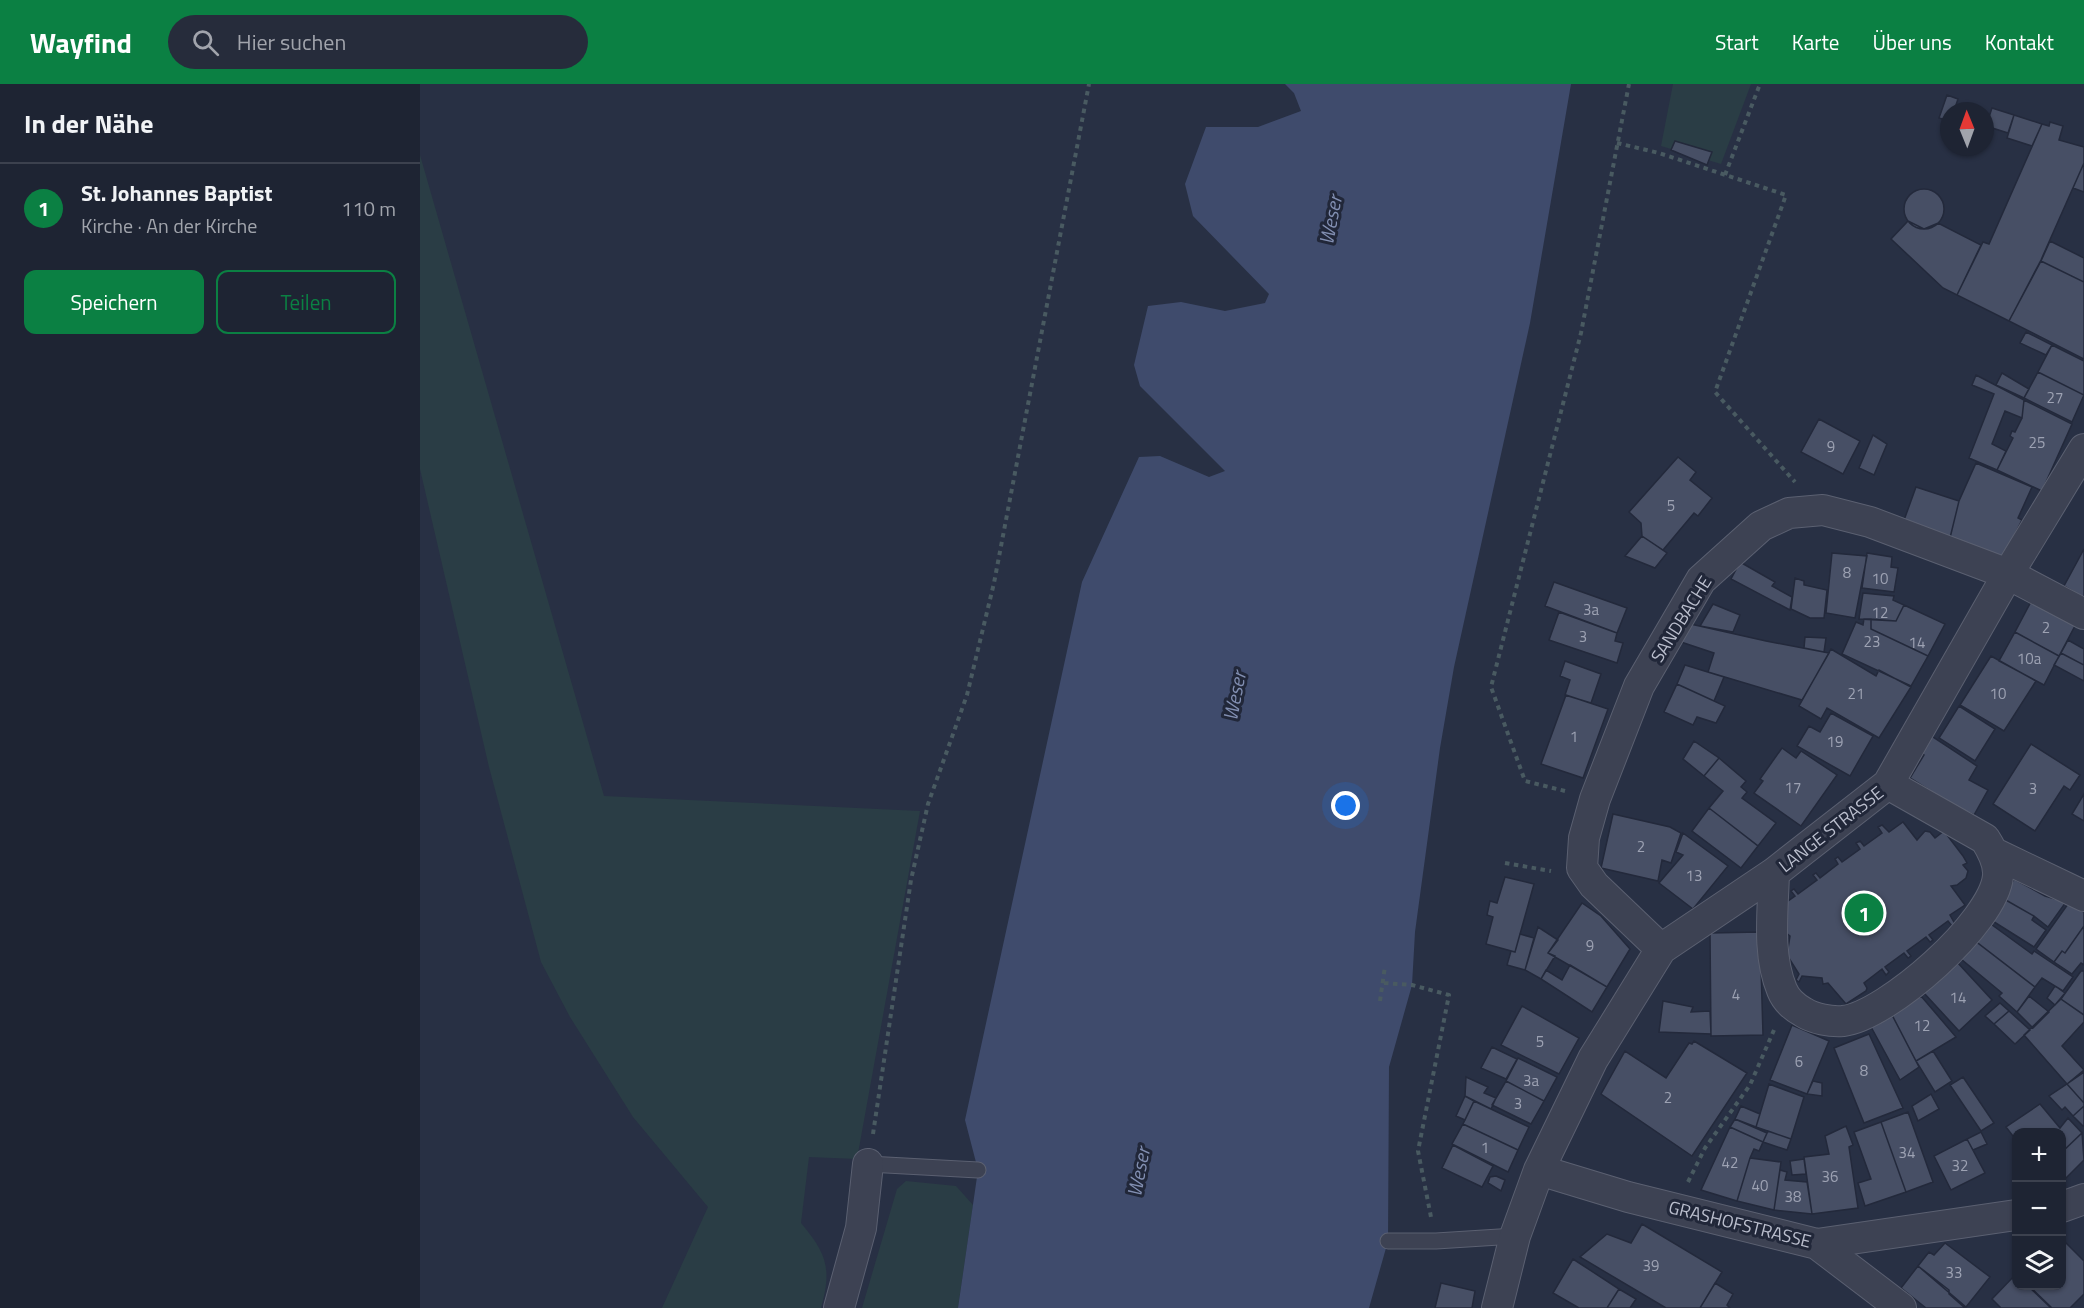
<!DOCTYPE html>
<html lang="de">
<head>
<meta charset="utf-8">
<style>
	:root { --surface:#1e2433; --page:#262c3b; --text:#f1f3f6; --muted:#a1a4ac; --line:#3c414e; --accent:#0b8043 }
	body { margin:0; font-family:"Titillium Web",sans-serif; background:var(--page); color:var(--text) }
	.controls { position:absolute; right:18px; bottom:18px; display:grid; overflow:hidden; border-radius:12px; box-shadow:0 2px 4px #0004 }
	.controls button { width:54px; height:54px; display:grid; place-items:center; padding:0; border:0; border-bottom:2px solid var(--line); background:var(--surface); color:var(--text); font:30px sans-serif }
	.compass { position:absolute; left:1520px; top:18px; width:54px; height:54px; border-radius:50%; background:var(--surface); box-shadow:0 2px 4px #0004; rotate:359deg }
	.you { position:absolute; left:926px; top:722px; width:21px; height:21px; margin:-15px; border:4px solid #fff; border-radius:50%; background:#1a73e8; box-shadow:0 0 0 9px #1a73e833 }
	.badge { display:grid; place-items:center; width:39px; height:39px; border-radius:50%; background:var(--accent); color:#fff; font-size:20px; font-weight:700 }
	.pin { position:absolute; translate:-50% -50%; border:3px solid #fff; box-shadow:0 2px 6px #0006 }
	.list { margin:0; padding:0; list-style:none }
	h2 { display:flex; justify-content:space-between; align-items:center; height:78px; margin:0; padding:0 24px; font-size:26px }
	h2 small { font-size:20px; font-weight:400; color:var(--muted) }
	.list li { display:grid; grid-template-columns:39px 1fr auto; gap:18px; align-items:center; box-sizing:border-box; height:90px; padding:0 24px; border-top:2px solid var(--line) }
	.list b { display:block; font-size:22px; white-space:nowrap }
	.list p { margin:0; font-size:20px; white-space:nowrap; color:var(--muted) }
	.list em { font-size:20px; font-style:normal; color:var(--muted) }
	.actions { display:flex; gap:12px; padding:18px 24px }
	.actions a { flex:1; padding:14px 0; border:2px solid var(--accent); border-radius:12px; text-align:center; font-size:21px; color:var(--accent) }
	.actions .main { background:var(--accent); color:#fff }
	.icon { flex:none; width:33px; height:33px; fill:none; stroke:currentColor; stroke-width:2; stroke-linecap:round; stroke-linejoin:round }
	.map { position:relative; flex:none; width:1664px; height:1224px; overflow:hidden }
	header { display:flex; align-items:center; gap:36px; box-sizing:border-box; height:84px; padding:0 30px; background:var(--accent); color:#fff }
	header strong { font-size:28px }
	nav { display:flex; gap:33px; margin-inline-start:auto; font-size:21px }
	.search { width:420px; height:54px; background:var(--page); display:flex; align-items:center; gap:15px; box-sizing:border-box; padding:0 21px; border-radius:33px; color:var(--muted); font-size:22px }
	main { display:flex }
	aside { flex:1; background:var(--surface) }
	.map>svg:first-child { display:block }
	.green { fill:#2a3d45 }
	.water { fill:#3f4b6c }
	.building { fill:#474f65; stroke:#23293b; stroke-width:1.5 }
	.lines { fill:none; stroke-linecap:round; stroke-linejoin:round }
	.service-casing { stroke:#5b6071; stroke-width:17 }
	.minor-casing { stroke:#5b6071; stroke-width:32 }
	.path { stroke:#495a61; stroke-width:4; stroke-dasharray:4.5 4.5; stroke-linecap:butt }
	.service { stroke:#3d4253; stroke-width:15 }
	.minor { stroke:#3d4253; stroke-width:30 }
	.labels { text-anchor:middle; dominant-baseline:central; stroke-width:6; stroke-linejoin:round; paint-order:stroke }
	.number-label { font-size:15px; fill:#9da2b3 }
	.street-label { font-size:18px; fill:#babecd; stroke:#212739 }
	.water-label { font-size:20px; font-style:italic; fill:#828fb2; stroke:#212739 }
</style>
</head>
<body>
<header>
<strong>Wayfind</strong>
<div class="search"><svg class="icon" aria-label="search" viewBox="0 0 24 24"><circle cx="10" cy="10" r="6"/><path d="M15 15l6 6"/></svg>Hier suchen</div>
<nav><a>Start</a><a>Karte</a><a>Über uns</a><a>Kontakt</a></nav>
</header>
<main>
<aside>
<h2>In der Nähe<small></small></h2>
<ul class="list">
<li><span class="badge">1</span><div><b>St. Johannes Baptist</b><p>Kirche · An der Kirche</p></div><em>110 m</em></li>
</ul>
<div class="actions"><a class="main">Speichern</a><a>Teilen</a></div>
</aside>
<div class="map">
<svg width="1664" height="1224" viewBox="0 0 1664 1224">
	<rect width="100%" height="100%" fill="#283044"/>
	<path class="green" d="M1253 0H1331L1301 80 1241 62Z
		M0 71 184 712 500 727 437 1075 389 1073 381 1139C407 1170 412 1185 401 1224H242L288 1123 213 1033 150 933 121 878 69 683 0 385Z
		M486 1097 536 1102 553 1121 538 1224H442L477 1105Z"/>
	<path class="water" d="M865 0H1151L1110 239 1034 583 1020 664 995 848 992 901 969 983 968 1157 949 1224H538L558 1086 545 1036 662 498 719 373 740 372 789 393 805 387 720 302 714 281 728 222 761 218 805 227 845 219 849 210 773 132 765 100 786 43H838L881 27 874 9Z"/>
	<path class="building" d="M1527 11 1538 15 1534 27H1529V37L1519 34Z
		M1572 24 1594 31 1588 49 1566 42Z
		M1594 31 1622 40 1612 62 1587 54Z
		M1630 38 1643 42 1639 56 1664 63V79L1621 176 1589 237 1537 211 1563 158 1569 160 1622 40 1629 42Z
		M1255 57 1292 68 1287 81 1251 66Z
		M1664 79V108L1653 104Z
		M1484 125a20 20 0 1 1 40 0a20 20 0 1 1-40 0Z
		M1488 137 1504 145 1518 139 1561 161 1537 211 1523 204 1471 155Z
		M1630 157 1664 174V198L1621 177Z
		M1621 177 1664 198V275L1589 237Z
		M1606 248 1632 261 1626 271 1600 259Z
		M1632 261 1664 277V311L1618 288Z
		M1618 288 1664 311 1652 338 1604 314Z
		M1582 289 1609 305 1604 314 1576 301Z
		M1556 291 1604 316 1602 334 1585 327 1572 360 1586 367 1577 386 1549 374 1574 310 1552 301Z
		M1604 316 1652 340 1622 407 1577 386 1593 354 1590 352 1592 347 1595 348 1602 334Z
		M1399 335 1440 357 1423 390 1381 368Z
		M1453 351 1467 360 1454 391 1439 384Z
		M1258 373 1276 388 1270 396 1292 414 1278 432 1274 429 1243 466 1222 452 1221 439 1209 428Z
		M1556 379 1612 403 1598 434 1602 436 1582 476 1530 454 1539 417Z
		M1496 403 1539 417 1530 454 1483 439Z
		M1222 452 1247 469 1235 484 1205 472Z
		M1664 465V514L1644 502Z
		M1412 469 1447 472 1435 534 1406 529Z
		M1447 469 1472 473 1471 483 1478 484 1474 508 1442 504Z
		M1320 478 1355 498 1352 502 1372 513 1370 526 1311 495Z
		M1375 494 1384 497V501L1407 506 1404 534H1390L1371 525Z
		M1134 498 1207 524 1197 549 1125 522Z
		M1443 509 1474 512 1473 516 1484 521 1476 537 1439 535Z
		M1613 514 1657 538 1639 572 1595 548Z
		M1293 520 1320 531 1313 548 1280 542Z
		M1484 521 1525 540 1508 572 1451 545V535L1476 537Z
		M1139 528 1197 549 1195 557 1203 559 1197 579 1129 556Z
		M1444 535H1451V545L1508 572 1491 602 1422 570 1436 538 1443 541Z
		M1266 539 1346 557 1409 569 1382 616 1288 588 1294 569 1258 557Z
		M1595 548 1639 572 1624 601 1579 577Z
		M1385 553 1406 554 1404 568 1384 564Z
		M1648 556 1664 565V581L1641 569Z
		M1411 565 1456 592 1459 586 1491 603 1459 654 1407 624 1401 635 1379 622Z
		M1641 569 1664 581V597L1634 581Z
		M1571 572 1616 597 1584 647 1540 621Z
		M1145 577 1181 590 1171 619 1145 611 1150 596 1140 592Z
		M1265 581 1304 593 1294 617 1257 600Z
		M1257 600 1305 622 1296 639 1277 633 1273 641 1244 628Z
		M1146 611 1188 625 1163 694 1121 680Z
		M1539 622 1575 645 1555 677 1519 654Z
		M1411 629 1453 652 1430 692 1377 662 1389 642 1400 648Z
		M1507 649 1557 682 1549 696 1568 706 1554 731 1534 722 1490 694 1504 671 1497 666Z
		M1274 657 1299 674 1284 692 1263 675Z
		M1611 660 1660 691 1650 706 1644 702 1615 747 1573 720Z
		M1362 664 1376 674 1381 667 1417 691 1381 742 1334 709 1343 697 1340 695Z
		M1299 674 1326 697 1321 703 1327 708 1322 714 1356 739 1338 762 1289 724 1303 707 1284 692Z
		M1664 710V737L1652 730Z
		M1289 724 1338 762 1321 784 1272 747Z
		M1193 730 1250 743 1261 749 1251 779 1242 776 1238 797 1181 784Z
		M1483 738 1497 756 1505 747 1510 748 1515 754 1524 747 1543 772 1547 779 1543 781 1548 787 1546 794 1537 801 1531 802 1545 821 1530 831 1535 840 1532 842 1528 837 1509 851 1513 856 1510 858 1506 853 1487 867 1491 872 1488 874 1484 869 1465 883 1469 888 1466 891 1462 885 1444 899 1447 904 1446 907 1426 920 1408 899 1403 900 1402 894 1382 892 1379 898 1376 896 1379 890 1367 871 1370 852 1365 848 1354 827 1375 812 1371 807 1374 805 1378 810 1397 796 1393 791 1396 789 1400 794 1418 780 1415 775 1418 773 1422 778 1440 765 1436 759 1440 757 1444 762 1462 749 1458 743 1462 741 1469 748Z
		M1263 749 1308 782 1273 825 1239 799 1263 771 1256 768Z
		M1085 793 1114 800 1095 868 1066 860 1073 833 1067 831 1070 817 1077 819Z
		M1594 795 1625 812 1646 818 1628 843 1614 832 1584 815Z
		M1584 815 1614 832 1612 836 1626 846 1614 863 1571 836Z
		M1162 819 1181 832 1210 865 1187 903 1128 869Z
		M1648 820 1664 828V842L1645 869 1642 867 1634 878 1616 865Z
		M1568 838 1612 870 1614 867 1653 893 1643 907 1622 894 1615 903 1554 856Z
		M1664 842V881L1661 879 1652 890 1634 878 1642 867 1645 869Z
		M1118 843 1138 856 1128 869 1135 872 1121 895 1105 886Z
		M1340 848 1343 951 1291 952 1290 849Z
		M1100 850 1114 854 1105 886 1087 881 1091 867 1095 868Z
		M1554 856 1615 903 1597 928 1579 912 1582 909 1541 875Z
		M1537 878 1572 916 1539 947 1504 909Z
		M1150 881 1187 903 1172 928 1121 895 1126 886 1142 896Z
		M1661 887H1664V931L1641 915Z
		M1635 902 1645 909 1635 921 1627 914Z
		M1501 912 1536 953 1496 977 1471 929Z
		M1609 912 1629 928 1613 944 1597 928Z
		M1641 915 1664 931V938L1642 962 1664 986 1647 1000 1604 951Z
		M1243 917 1273 923 1271 928 1290 927 1291 950 1239 948Z
		M1580 919 1589 927 1574 940 1565 932Z
		M1102 922 1159 954 1139 990 1081 961Z
		M1589 927 1610 946 1595 960 1574 940Z
		M1471 929 1499 983 1480 996 1450 941Z
		M1372 941 1409 957 1387 1010 1350 996Z
		M1449 950 1483 1024 1444 1039 1414 964Z
		M1274 957 1327 989 1272 1072 1181 1010 1205 967 1246 994 1269 959 1272 960Z
		M1072 963 1097 975 1086 995 1061 984Z
		M1513 967 1532 997 1515 1008 1496 977Z
		M1098 974 1137 993 1124 1017 1086 997Z
		M1664 988V1019L1647 1000Z
		M1046 993 1068 1003 1064 1009 1076 1014 1071 1025 1045 1012Z
		M1543 993 1574 1039 1561 1047 1530 1001Z
		M1086 997 1124 1017 1111 1040 1072 1021Z
		M1393 997 1402 999V1012L1387 1010Z
		M1349 1000 1384 1013 1371 1055 1336 1043Z
		M1647 1000 1664 1019V1022L1653 1032 1645 1023 1642 1026 1629 1012Z
		M1511 1010 1519 1025 1498 1037 1492 1022Z
		M1045 1012 1054 1017 1045 1036 1036 1032Z
		M1054 1017 1109 1043 1098 1066 1043 1040Z
		M1620 1020 1640 1044 1648 1034 1662 1049 1642 1068V1048H1596V1056L1586 1043Z
		M1321 1022 1340 1030 1336 1043 1315 1035Z
		M1664 1022V1042H1663L1653 1032Z
		M1488 1028 1513 1098 1486 1108 1461 1038Z
		M1315 1035 1347 1049 1343 1058 1310 1043Z
		M1461 1038 1486 1108 1445 1122 1438 1099 1451 1095 1434 1048Z
		M1043 1040 1098 1066 1088 1088 1032 1060Z
		M1426 1042 1433 1061 1429 1063 1438 1124 1392 1130 1384 1073 1409 1070 1405 1052Z
		M1310 1043 1343 1058 1339 1067 1334 1065 1330 1074 1317 1117 1281 1106Z
		M1348 1047 1371 1055 1367 1066 1343 1058Z
		M1561 1048 1567 1060 1553 1066 1547 1055Z
		M1662 1049 1664 1076 1642 1098V1068Z
		M1547 1055 1565 1089 1531 1106 1514 1072Z
		M1033 1061 1073 1082 1062 1103 1022 1084Z
		M1330 1074 1361 1078 1354 1126 1317 1117Z
		M1384 1075 1386 1090 1372 1091 1370 1077Z
		M1360 1086 1367 1088 1365 1096 1387 1098 1392 1130 1354 1126Z
		M1076 1092 1085 1096 1081 1107 1068 1099 1070 1093Z
		M1222 1140 1302 1188 1280 1224H1246L1160 1173 1187 1150 1211 1159Z
		M1642 1155 1664 1177V1210L1650 1224H1632L1609 1202H1642Z
		M1525 1159 1570 1193 1546 1223 1498 1182 1509 1168 1514 1171Z
		M1153 1175 1199 1205 1187 1224H1159L1133 1209Z
		M1498 1182 1529 1206V1210L1545 1224H1506L1481 1204Z
		M1596 1190V1202H1608L1631 1224H1581L1572 1215Z
		M1021 1199 1055 1207 1052 1224H1015Z
		M1295 1199 1313 1210 1307 1221 1310 1224H1280Z
		M1199 1205 1216 1215 1210 1224H1187Z"/>
	<g class="lines">
		<g class="service-casing">
			<path id="service" d="M448 1080 558 1086
				M968 1157H1016L1095 1152"/>
		</g>
		<g class="minor-casing">
			<path id="minor" d="M1574 769 1664 812
				M1354 789C1353 827 1347 870 1362 906 1366 916 1374 923 1383 928 1394 935 1411 938 1423 937 1467 932 1574 838 1578 792 1579 779 1572 766 1565 755L1468 700
				M1241 865 1174 801 1162 784 1164 754 1175 715 1219 602 1281 496 1341 442 1369 429 1403 426 1450 438 1588 490 1664 530
				M1119 1086 1208 1113 1397 1160 1596 1131
				M1642 1123 1664 1115
				M1397 1160 1481 1224
				M419 1224 441 1144 448 1080
				M1077 1224 1095 1152 1119 1086 1173 975 1241 865 1354 789 1468 700 1588 490 1664 365"/>
		</g>
		<path class="path" d="M1197 59 1239 69 1366 111 1295 308 1375 398
			M1305 91 1340 0
			M1145 707 1105 697 1071 603 1161 249 1209 0
			M1085 779 1131 787
			M964 899 992 901 1029 911 998 1067 1011 1133
			M960 917 965 882
			M453 1050 491 796 508 720 547 611 574 499 669 0
			M1268 1098 1285 1064 1330 1001 1354 946"/>
		<use href="#service" class="service"/>
		<use href="#minor" class="minor"/>
	</g>
	<g class="labels">
		<g class="number-label">
			<text x="1635" y="313">27</text>
			<text x="1617" y="358">25</text>
			<text x="1411" y="362">9</text>
			<text x="1251" y="421">5</text>
			<text x="1427" y="488">8</text>
			<text x="1460" y="494">10</text>
			<text x="1171" y="525">3a</text>
			<text x="1460" y="528">12</text>
			<text x="1626" y="543">2</text>
			<text x="1163" y="552">3</text>
			<text x="1452" y="557">23</text>
			<text x="1497" y="558">14</text>
			<text x="1609" y="574">10a</text>
			<text x="1436" y="609">21</text>
			<text x="1578" y="609">10</text>
			<text x="1154" y="652">1</text>
			<text x="1415" y="657">19</text>
			<text x="1373" y="703">17</text>
			<text x="1613" y="704">3</text>
			<text x="1221" y="762">2</text>
			<text x="1274" y="791">13</text>
			<text x="1170" y="861">9</text>
			<text x="1316" y="910">4</text>
			<text x="1538" y="913">14</text>
			<text x="1502" y="941">12</text>
			<text x="1120" y="957">5</text>
			<text x="1379" y="977">6</text>
			<text x="1444" y="986">8</text>
			<text x="1111" y="996">3a</text>
			<text x="1248" y="1013">2</text>
			<text x="1098" y="1019">3</text>
			<text x="1065" y="1063">1</text>
			<text x="1487" y="1068">34</text>
			<text x="1310" y="1078">42</text>
			<text x="1540" y="1081">32</text>
			<text x="1410" y="1092">36</text>
			<text x="1340" y="1101">40</text>
			<text x="1373" y="1112">38</text>
			<text x="1231" y="1181">39</text>
			<text x="1534" y="1188">33</text>
		</g>
		<g class="street-label">
			<text transform="translate(1261 535) rotate(-58)">SANDBACHE</text>
			<text transform="translate(1411 745) rotate(-38)">LANGE STRASSE</text>
			<text transform="translate(1320 1140) rotate(14)">GRASHOFSTRASSE</text>
		</g>
		<g class="water-label">
			<text transform="translate(910 136) rotate(-79)">Weser</text>
			<text transform="translate(814 612) rotate(-79)">Weser</text>
			<text transform="translate(718 1088) rotate(-79)">Weser</text>
		</g>
	</g>
</svg>
<div class="controls">
<button>+</button>
<button>−</button>
<button><svg class="icon" aria-label="layers" viewBox="0 0 24 24"><path d="M12 4l9 5-9 5-9-5zM3 14l9 5 9-5"/></svg></button>
</div>
<svg class="compass" viewBox="-18 -18 36 36"><path d="M0-13l5 13h-10z" fill="#e53935"/><path d="M0 13l5-13h-10z" fill="#a1a4ac"/></svg>
<div class="you"></div>
<div class="pin badge" style="left:1444px;top:829px">1</div>
</div>
</main>
</body>
</html>
